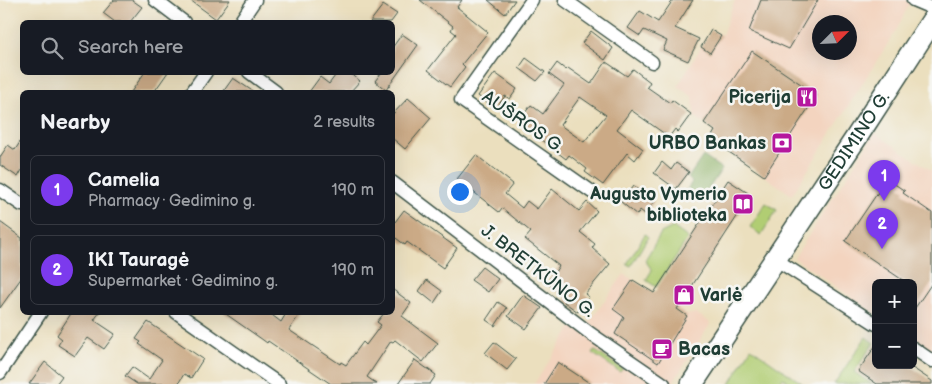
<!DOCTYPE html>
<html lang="en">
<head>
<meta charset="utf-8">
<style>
	:root { --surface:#171b24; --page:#20242c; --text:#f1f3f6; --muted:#9ea1a6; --line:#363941; --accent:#7c3aed }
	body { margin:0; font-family:"Balsamiq Sans",sans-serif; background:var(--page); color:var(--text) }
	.controls { position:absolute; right:15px; bottom:15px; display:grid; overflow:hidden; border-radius:8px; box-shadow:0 5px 20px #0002 }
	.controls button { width:45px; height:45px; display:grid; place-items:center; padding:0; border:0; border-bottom:1px solid var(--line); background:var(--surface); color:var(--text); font:25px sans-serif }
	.compass { position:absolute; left:812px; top:15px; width:45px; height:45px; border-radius:50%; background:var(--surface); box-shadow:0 5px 20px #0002; rotate:66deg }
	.you { position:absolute; left:459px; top:191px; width:18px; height:18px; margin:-12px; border:4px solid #fff; border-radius:50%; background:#1a73e8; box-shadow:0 0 0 8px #1a73e833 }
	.badge { display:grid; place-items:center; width:32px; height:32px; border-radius:50%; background:var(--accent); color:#fff; font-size:16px; font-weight:700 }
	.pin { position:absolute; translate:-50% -41px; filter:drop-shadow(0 1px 2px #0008) }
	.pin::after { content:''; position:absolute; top:26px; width:18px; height:15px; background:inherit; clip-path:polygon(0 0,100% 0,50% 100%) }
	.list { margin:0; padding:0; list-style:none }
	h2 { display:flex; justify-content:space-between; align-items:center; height:65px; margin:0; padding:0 20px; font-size:21px }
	h2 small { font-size:16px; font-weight:400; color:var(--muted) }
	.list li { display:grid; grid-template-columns:32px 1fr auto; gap:15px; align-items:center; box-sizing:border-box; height:70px; margin:0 10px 10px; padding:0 10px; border:1px solid var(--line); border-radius:8px }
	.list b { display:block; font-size:19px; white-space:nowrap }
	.list p { margin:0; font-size:16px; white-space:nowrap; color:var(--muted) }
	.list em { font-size:16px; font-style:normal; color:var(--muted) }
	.icon { flex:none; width:28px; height:28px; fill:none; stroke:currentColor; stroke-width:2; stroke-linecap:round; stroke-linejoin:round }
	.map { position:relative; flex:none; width:932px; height:384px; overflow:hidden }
	.search { position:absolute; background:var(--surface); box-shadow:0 5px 20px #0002; left:20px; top:20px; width:375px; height:55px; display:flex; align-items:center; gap:12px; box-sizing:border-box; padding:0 18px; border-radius:8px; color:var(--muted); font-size:19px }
	.panel { position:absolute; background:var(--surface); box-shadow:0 5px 20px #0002; left:20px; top:90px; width:375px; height:225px; border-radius:8px }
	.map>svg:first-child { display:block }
	.built { fill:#f3d4bf; fill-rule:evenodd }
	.green { fill:#b1cd73; stroke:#688554 }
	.forest { fill:#8cb065; stroke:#56764c }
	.building { fill:#cbaa86; fill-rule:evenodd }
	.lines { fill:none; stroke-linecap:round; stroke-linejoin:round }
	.street-casing { stroke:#3e5549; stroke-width:15 }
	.primary-casing { stroke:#3e5549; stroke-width:24 }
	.street { stroke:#fff; stroke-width:12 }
	.primary { stroke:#fff; stroke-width:21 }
	.labels { text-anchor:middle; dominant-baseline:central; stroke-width:5; stroke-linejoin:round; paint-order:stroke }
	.poi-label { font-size:18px; font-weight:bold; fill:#1f3d34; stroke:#f6f6f2; text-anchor:end }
	.street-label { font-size:18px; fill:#1f3d34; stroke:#f6f6f2 }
</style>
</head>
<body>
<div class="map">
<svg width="932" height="384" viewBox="0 0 932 384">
	<rect width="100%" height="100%" fill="#f6f6f2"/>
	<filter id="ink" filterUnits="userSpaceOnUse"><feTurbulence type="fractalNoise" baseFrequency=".02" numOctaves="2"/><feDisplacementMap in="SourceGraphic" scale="10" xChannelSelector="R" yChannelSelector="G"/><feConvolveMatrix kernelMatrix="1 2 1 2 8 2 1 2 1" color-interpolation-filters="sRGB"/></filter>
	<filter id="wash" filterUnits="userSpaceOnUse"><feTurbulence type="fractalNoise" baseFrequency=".0096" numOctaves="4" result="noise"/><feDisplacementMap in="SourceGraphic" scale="20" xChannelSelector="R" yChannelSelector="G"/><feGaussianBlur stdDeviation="1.12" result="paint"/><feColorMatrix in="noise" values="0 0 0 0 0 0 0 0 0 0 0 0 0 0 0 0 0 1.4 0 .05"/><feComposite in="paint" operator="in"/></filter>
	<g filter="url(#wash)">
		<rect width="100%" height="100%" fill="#ebdfbe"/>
		<path class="built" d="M735 0H911L897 29 792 195 710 139 715 131 694 116 693 97 678 86 711 30 722 35ZM820 22H850V52H820Z
			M875 133 932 171V352L913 340V283H876V314L794 258Z
			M624 274 687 315 696 313 711 323 672 384H534L578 318 588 324Z"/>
		<path class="green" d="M766 203 777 210 761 235 750 227Z
			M673 227 688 238 656 287 646 280 652 270 645 260 661 233Z
			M645 234 648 237 631 266 627 264Z
			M866 337 874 343 854 372 872 384H834Z
			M751 348 799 381 803 384H792L783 378 779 384H730Z
			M594 350 623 369 620 372 592 353Z"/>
		<path class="forest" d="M703 156 722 169 704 195 691 197 685 193 692 182 688 178Z"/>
		<g id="blocks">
			<path class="building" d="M114 0H132L142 7 130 22H115L103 13Z
				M190 0H230L216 19Z
				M420 0H462L457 7 488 32 462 64 465 67 450 87 428 70 456 34 451 30 453 26Z
				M488 0H515L505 14Z
				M673 0H693L675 28 699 39 688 61 663 50 667 41 644 30 640 36 628 28 640 11 658 22Z
				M761 0H818L789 49 749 31Z
				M383 5 397 14 391 22H370Z
				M711 30 721 36 710 53 701 47Z
				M591 31 613 48 605 60 582 43Z
				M402 34 418 45 386 90 375 81 382 72H392V48Z
				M752 51 817 95 764 176 710 139 715 131 704 123Z
				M526 58 545 72 537 81 519 68Z
				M606 62 627 76 633 69 650 82 647 87 670 103 672 100 691 114 678 132 675 129 669 137 631 110 617 129 643 149 635 160 627 153 603 185 585 172 587 169 569 155 566 159 518 122 531 105 543 114 564 85 549 74 557 63 566 70 568 68 591 84ZM580 97 606 115 584 142 560 125Z
				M145 72H168L154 92H131Z
				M338 72H349L360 81 350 92H309L320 77 329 84Z
				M495 73 517 89 510 99 505 96 496 109 478 96Z
				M233 78 254 92H223Z
				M408 98 431 118 405 149 392 138V115Z
				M22 139V170L18 177 0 165V157L8 145 15 150Z
				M476 155 513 184 505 194 522 208 527 201 537 209 552 189 579 211 587 202 597 211 580 232 595 244 592 248 610 264 585 294 589 297 578 312 564 302 567 298 547 283 559 266 525 239 531 232 502 208 499 212 457 179Z
				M662 162 671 170 676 163 689 172 676 189 654 173Z
				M887 179 905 191 903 193 932 213V283L913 311V283H907L845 241Z
				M728 180 751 195 677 309 687 316 658 363 615 334 624 317 613 309 633 280 654 293Z
				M633 186 654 202 645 214 640 210 637 215 621 202Z
				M404 210 457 248 443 268 407 242 405 245 392 235V226Z
				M0 222 22 238V277L0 308Z
				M482 267 498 279 488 292 471 280Z
				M427 280 442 291 434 303 419 291Z
				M392 289 411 303 402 316 438 343 423 362 395 340 393 342 391 341 367 377 377 384H331L268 341 267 343 263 340 223 312H268L281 322 287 312H301L289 330 340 364 341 362 346 365 363 342 366 345 381 325 377 322 385 312H392Z
				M523 295 542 308 526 329 508 316Z
				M498 302 507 308 495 326 486 320Z
				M72 312H100L94 320 115 334 104 349 88 338 75 356 58 345 62 339 57 335Z
				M148 322 203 359 191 378 184 374 178 384H137L125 376 132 367 149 379 162 360 139 344 141 342 136 339Z
				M494 342 516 359 507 370 485 353Z
				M876 345V365H908L932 381V384H877L858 371Z
				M415 360 436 375 430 384H398Z
				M45 362 62 376 56 384H29Z
				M558 362 591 384H544Z"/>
		</g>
	</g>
	<g filter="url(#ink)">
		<use href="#blocks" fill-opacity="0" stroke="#3e5549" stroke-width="1"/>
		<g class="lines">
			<g class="street-casing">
				<path id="street" d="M155 0 184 22
					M532 0 461 100 592 192
					M565 0 652 62
					M913 0 932 8
					M240 22 255 0
					M249 72 276 92
					M192 92 206 72
					M392 182 591 334 664 384
					M0 190 22 205
					M775 259 876 324
					M176 312 279 384
					M913 348 932 361
					M0 373 41 312"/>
			</g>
			<g class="primary-casing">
				<g id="primary">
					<path id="s1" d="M692 384 856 138 932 21"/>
				</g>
			</g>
			<use href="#street" class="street"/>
			<use href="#primary" class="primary"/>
		</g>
	</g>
	<defs>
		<g id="restaurant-square" transform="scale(1.125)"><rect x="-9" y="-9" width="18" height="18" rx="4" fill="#b5179e" stroke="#f6f6f2"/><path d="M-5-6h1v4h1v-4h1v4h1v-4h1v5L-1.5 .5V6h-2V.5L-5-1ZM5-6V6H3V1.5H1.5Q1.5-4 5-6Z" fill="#fff"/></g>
		<g id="bank-square" transform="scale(1.125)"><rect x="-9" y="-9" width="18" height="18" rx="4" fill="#b5179e" stroke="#f6f6f2"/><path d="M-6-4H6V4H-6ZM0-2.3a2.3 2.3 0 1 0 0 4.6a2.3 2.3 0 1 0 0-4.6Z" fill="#fff"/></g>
		<g id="library-square" transform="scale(1.125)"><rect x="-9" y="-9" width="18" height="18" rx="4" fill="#b5179e" stroke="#f6f6f2"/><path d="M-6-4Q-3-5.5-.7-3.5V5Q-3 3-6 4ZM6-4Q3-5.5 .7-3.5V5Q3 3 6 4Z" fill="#fff"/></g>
		<g id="shop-square" transform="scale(1.125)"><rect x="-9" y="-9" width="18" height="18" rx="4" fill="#b5179e" stroke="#f6f6f2"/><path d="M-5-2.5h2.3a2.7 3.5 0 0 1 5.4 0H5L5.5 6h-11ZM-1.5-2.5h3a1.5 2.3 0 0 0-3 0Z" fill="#fff"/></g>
		<g id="cafe-square" transform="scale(1.125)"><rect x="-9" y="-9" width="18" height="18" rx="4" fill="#b5179e" stroke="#f6f6f2"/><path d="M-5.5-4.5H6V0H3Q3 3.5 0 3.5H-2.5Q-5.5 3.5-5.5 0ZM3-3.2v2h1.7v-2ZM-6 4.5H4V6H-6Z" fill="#fff"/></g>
	</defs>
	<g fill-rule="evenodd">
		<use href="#restaurant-square" x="807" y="97"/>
		<use href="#bank-square" x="782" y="143"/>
		<use href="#library-square" x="743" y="204"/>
		<use href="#shop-square" x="684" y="295"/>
		<use href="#cafe-square" x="662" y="349"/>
	</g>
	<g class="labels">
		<g class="poi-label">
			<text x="791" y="97">Picerija</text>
			<text x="766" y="143">URBO Bankas</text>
			<text x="727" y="194">Augusto Vymerio<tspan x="727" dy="21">biblioteka</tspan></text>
			<text x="700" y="295" text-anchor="start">Varlė</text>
			<text x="678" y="349" text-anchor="start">Bacas</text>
		</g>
		<g class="street-label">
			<text transform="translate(523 122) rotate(35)">AUŠROS G.</text>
			<text stroke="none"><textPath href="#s1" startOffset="292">GEDIMINO G.</textPath></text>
			<text transform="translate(538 271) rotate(38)">J. BRETKŪNO G.</text>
		</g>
	</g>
</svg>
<div class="controls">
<button>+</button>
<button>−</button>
</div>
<svg class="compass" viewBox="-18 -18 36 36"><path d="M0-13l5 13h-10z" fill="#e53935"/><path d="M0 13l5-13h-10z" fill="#9ea1a6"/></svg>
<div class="you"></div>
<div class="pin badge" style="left:884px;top:201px">1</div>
<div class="pin badge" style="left:882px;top:249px">2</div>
<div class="search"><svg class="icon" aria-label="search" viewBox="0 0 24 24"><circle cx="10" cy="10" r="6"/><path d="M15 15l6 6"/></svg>Search here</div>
<section class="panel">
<h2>Nearby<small>2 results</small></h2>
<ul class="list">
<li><span class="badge">1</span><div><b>Camelia</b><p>Pharmacy · Gedimino g.</p></div><em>190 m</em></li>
<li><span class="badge">2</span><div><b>IKI Tauragė</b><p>Supermarket · Gedimino g.</p></div><em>190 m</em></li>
</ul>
</section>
</div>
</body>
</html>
